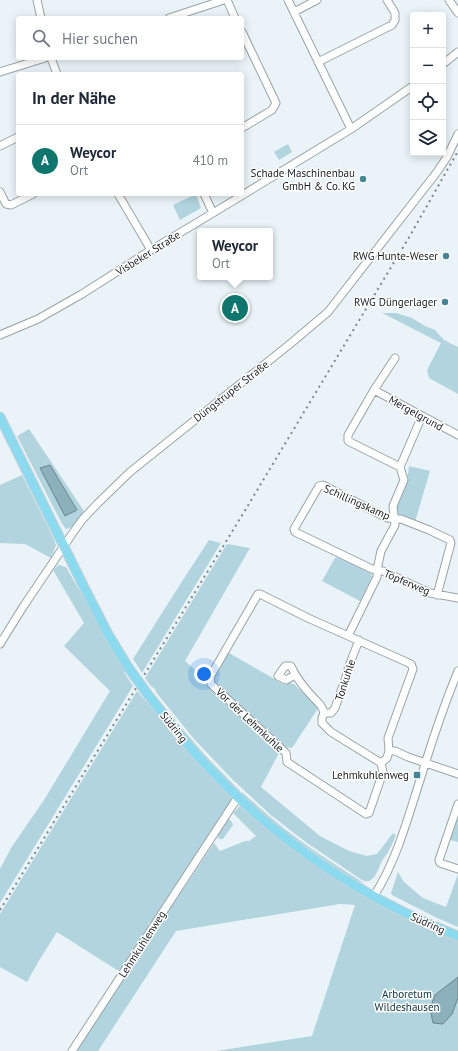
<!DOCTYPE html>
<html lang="de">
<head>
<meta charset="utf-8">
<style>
	:root { --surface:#fff; --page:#f6f6f7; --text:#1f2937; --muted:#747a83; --line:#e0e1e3; --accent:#0f766e }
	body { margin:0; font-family:"PT Sans",sans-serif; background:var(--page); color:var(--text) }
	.controls { position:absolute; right:12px; top:12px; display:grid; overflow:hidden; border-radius:4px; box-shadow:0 2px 10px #0003 }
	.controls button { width:36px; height:36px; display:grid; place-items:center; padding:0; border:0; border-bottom:1px solid var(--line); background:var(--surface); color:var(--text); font:20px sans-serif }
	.you { position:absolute; left:204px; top:674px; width:14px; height:14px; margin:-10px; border:3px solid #fff; border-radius:50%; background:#1a73e8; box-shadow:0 0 0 6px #1a73e833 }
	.badge { display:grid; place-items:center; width:26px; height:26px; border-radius:50%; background:var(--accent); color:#fff; font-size:13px; font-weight:700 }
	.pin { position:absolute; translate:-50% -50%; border:2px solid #fff; box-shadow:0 1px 4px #0006 }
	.popup { position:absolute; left:197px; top:228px; width:76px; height:52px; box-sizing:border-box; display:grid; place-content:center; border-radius:4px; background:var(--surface); filter:drop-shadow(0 1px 3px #0005); font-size:13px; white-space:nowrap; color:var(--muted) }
	.popup b { font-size:15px; color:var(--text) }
	.popup::after { content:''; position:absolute; left:50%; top:100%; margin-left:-8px; border:8px solid transparent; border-top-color:var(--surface) }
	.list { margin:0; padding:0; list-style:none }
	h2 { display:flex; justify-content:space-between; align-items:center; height:52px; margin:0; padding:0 16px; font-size:17px }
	h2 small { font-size:13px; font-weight:400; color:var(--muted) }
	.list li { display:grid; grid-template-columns:26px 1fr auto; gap:12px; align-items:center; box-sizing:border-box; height:72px; padding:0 16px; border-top:1px solid var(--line) }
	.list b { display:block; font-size:15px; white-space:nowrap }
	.list p { margin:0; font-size:13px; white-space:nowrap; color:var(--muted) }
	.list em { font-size:13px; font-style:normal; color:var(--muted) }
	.icon { flex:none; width:22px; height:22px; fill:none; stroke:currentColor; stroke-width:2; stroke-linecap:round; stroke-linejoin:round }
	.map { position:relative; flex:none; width:458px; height:1051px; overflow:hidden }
	.search { position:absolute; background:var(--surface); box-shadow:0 2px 10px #0003; left:16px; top:16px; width:228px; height:44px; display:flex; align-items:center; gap:10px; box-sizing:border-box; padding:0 14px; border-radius:4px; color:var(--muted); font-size:15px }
	.panel { position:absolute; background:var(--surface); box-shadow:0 2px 10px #0003; left:16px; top:72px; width:228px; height:124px; border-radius:4px }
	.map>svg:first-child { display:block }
	.green { fill:#b1d4df; fill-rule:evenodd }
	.water { fill:#8cb1bd; stroke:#6a858e }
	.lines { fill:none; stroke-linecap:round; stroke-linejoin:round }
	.minor-casing { stroke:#99a3a6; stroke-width:9 }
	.major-casing { stroke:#d1d2d2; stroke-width:11 }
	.minor { stroke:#fff; stroke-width:7 }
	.major { stroke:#8bdaef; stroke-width:9 }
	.rail { stroke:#7f8689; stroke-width:2; stroke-dasharray:2 4; stroke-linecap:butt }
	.major-bridge-casing { stroke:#d1d2d2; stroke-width:11; stroke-linecap:butt }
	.major-bridge { stroke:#8bdaef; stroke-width:9 }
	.poi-dot { fill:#448598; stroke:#fff; stroke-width:1.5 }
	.labels { text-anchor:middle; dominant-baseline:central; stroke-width:3; stroke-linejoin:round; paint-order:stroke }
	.poi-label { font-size:11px; fill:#1b1e20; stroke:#fff; text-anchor:end }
	.street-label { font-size:11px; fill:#1b1e20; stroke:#fff }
	.park-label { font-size:11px; fill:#0d323c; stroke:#fff }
</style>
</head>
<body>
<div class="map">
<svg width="458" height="1051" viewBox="0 0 458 1051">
	<rect width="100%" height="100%" fill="#eaf4f8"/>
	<path class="green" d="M288 144 292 152 279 160 274 152Z
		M196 194 201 208 180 220 173 205Z
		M382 313H396L412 318 425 326 435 330 444 340 458 347V394L429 378 427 370 441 343Z
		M29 429 84 511C80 518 75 528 66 529L62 524 17 436ZM49 465 77 510 65 516Z
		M409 466 430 471 415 522C406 518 395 517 396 505L407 480Z
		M22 475 52 535 56 545 51 558 25 544 0 543V485Z
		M209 540 221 543 142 673 133 659 179 586Z
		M227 544 250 548 185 661 202 676V679L280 751 261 787 320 836 349 851 367 856 377 854 393 833 396 835C394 840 392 845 389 850 388 854 384 857 382 861 378 869 374 886 362 880L307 843 272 816 233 780 194 739 155 691 156 690 150 685 145 678Z
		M337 557 371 573 372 577 360 601 322 581 335 558Z
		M59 565 66 567 124 668V672L133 686 0 903V869L11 848 44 800 110 691 64 646 84 623 53 570Z
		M227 653H229L283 684 286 685 289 683 294 684 318 707 317 710 292 748 284 747 213 682V679Z
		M137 691 198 760 232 796 231 802 154 920 148 924 149 925 121 970H117L57 932 40 959 27 982 0 967V914Z
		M153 694 155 695 180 726 206 756 240 791 239 793 224 779 179 729Z
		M242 792C259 807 276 823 294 836 317 853 340 868 364 883L357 881 328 862 286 833 240 795Z
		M240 806 267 826 295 851 337 880 391 911 458 940V1051H216L312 1036 355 905 340 904 176 931 98 1051H75L214 843 220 851 245 841H249L256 836 233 813Z
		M456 818 458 819V842L450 840Z
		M227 819H229L232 822 233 825 223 839H219L218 837V834Z
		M398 872 404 882 423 898 446 907 458 874V927L435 917 392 895 391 893Z"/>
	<path class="water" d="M50 465 77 510 65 516 40 468Z
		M458 977V998L452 1014 443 1024 433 1023 430 1008 435 995Z"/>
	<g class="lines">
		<g class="minor-casing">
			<path id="minor" d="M37 0 41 18
				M227 0 235 18
				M288 0 351 129
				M449 0 458 13
				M294 12 317 0
				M169 18 224 0
				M242 32 276 103 272 110 242 128
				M51 58 57 74
				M318 62 392 25 395 20V13L387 0
				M443 64 458 52
				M0 72 45 58
				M0 146 18 137
				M0 192 6 204 11 205 33 194
				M118 194 151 250
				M204 194 213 213
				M0 335 38 319 82 294 151 250 213 213 351 129 413 86
				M395 358 374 390 348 435V441L400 467
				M374 390 458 435
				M258 594H260L308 618 411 664 413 669 388 738 389 751 387 758 381 763 383 772 369 813 366 814 287 762 286 753 211 684 210 677Z
				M437 595 451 543 450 540 429 530 401 519 387 518 323 485 319 486 294 529 295 532 372 569 383 571 430 593 458 598
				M348 636 377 577 378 565 381 551 395 525 393 506 404 480 400 467 422 416
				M0 644 23 607 72 534 82 520 97 504 130 472 290 344 328 312 437 172 447 157 458 134
				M295 675 286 680 278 676 285 666H291C296 678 303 686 311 695 318 703 321 703 324 713L322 718V723L331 732 381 763
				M324 713H331L335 708 345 680 349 666 359 640
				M389 751H395L408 757 458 774
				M458 804 439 860 440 863 458 869
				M374 896C397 860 408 817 421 777 432 741 444 705 458 671
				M72 1051 238 797"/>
		</g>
		<g class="major-casing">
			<path id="major" d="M0 417 84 587 108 634 128 667
				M146 692C165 717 184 742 206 765 275 840 363 899 458 936"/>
		</g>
		<use href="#minor" class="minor"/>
		<use href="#major" class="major"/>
		<path class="rail" d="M0 910 238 522 411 234 458 151"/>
		<g class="major-bridge-casing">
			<path id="major-bridge" d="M128 667 146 692"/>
		</g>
		<use href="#major-bridge" class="major-bridge"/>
	</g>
	<g class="poi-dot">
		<circle cx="363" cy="179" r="4"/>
		<circle cx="446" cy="256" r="4"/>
		<circle cx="445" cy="302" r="4"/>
		<rect x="413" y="771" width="8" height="8" rx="2"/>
	</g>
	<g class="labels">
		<g class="poi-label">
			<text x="355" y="173">Schade Maschinenbau<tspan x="355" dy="13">GmbH &amp; Co. KG</tspan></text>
			<text x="438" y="256">RWG Hunte-Weser</text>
			<text x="437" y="302">RWG Düngerlager</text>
			<text x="409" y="775">Lehmkuhlenweg</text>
		</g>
		<g class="street-label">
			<text transform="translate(148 253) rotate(-32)">Visbeker Straße</text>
			<text transform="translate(231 391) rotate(-38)">Düngstruper Straße</text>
			<text transform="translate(416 413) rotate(29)">Mergelgrund</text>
			<text transform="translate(357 502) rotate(24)">Schillingskamp</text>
			<text transform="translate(407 582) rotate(23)">Töpferweg</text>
			<text transform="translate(345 680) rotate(-72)">Tonkuhle</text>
			<text transform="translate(250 720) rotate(43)">Vor der Lehmkuhle</text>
			<text transform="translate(174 727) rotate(51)">Südring</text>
			<text transform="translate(428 923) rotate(24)">Südring</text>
			<text transform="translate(142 944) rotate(-57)">Lehmkuhlenweg</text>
		</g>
		<g class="park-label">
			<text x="407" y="994">Arboretum<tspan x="407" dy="13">Wildeshausen</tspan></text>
		</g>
	</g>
</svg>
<div class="controls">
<button>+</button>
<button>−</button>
<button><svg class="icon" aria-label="locate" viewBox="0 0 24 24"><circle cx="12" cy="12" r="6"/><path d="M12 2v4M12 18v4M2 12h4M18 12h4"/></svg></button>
<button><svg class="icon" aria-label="layers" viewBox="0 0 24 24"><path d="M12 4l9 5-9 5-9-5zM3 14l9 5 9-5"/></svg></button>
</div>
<div class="you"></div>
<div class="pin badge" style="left:235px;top:308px">A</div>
<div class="popup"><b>Weycor</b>Ort</div>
<div class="search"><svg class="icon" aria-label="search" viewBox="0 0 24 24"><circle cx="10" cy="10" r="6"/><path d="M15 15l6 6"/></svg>Hier suchen</div>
<section class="panel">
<h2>In der Nähe<small></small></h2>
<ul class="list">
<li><span class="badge">A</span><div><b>Weycor</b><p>Ort</p></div><em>410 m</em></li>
</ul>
</section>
</div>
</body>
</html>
